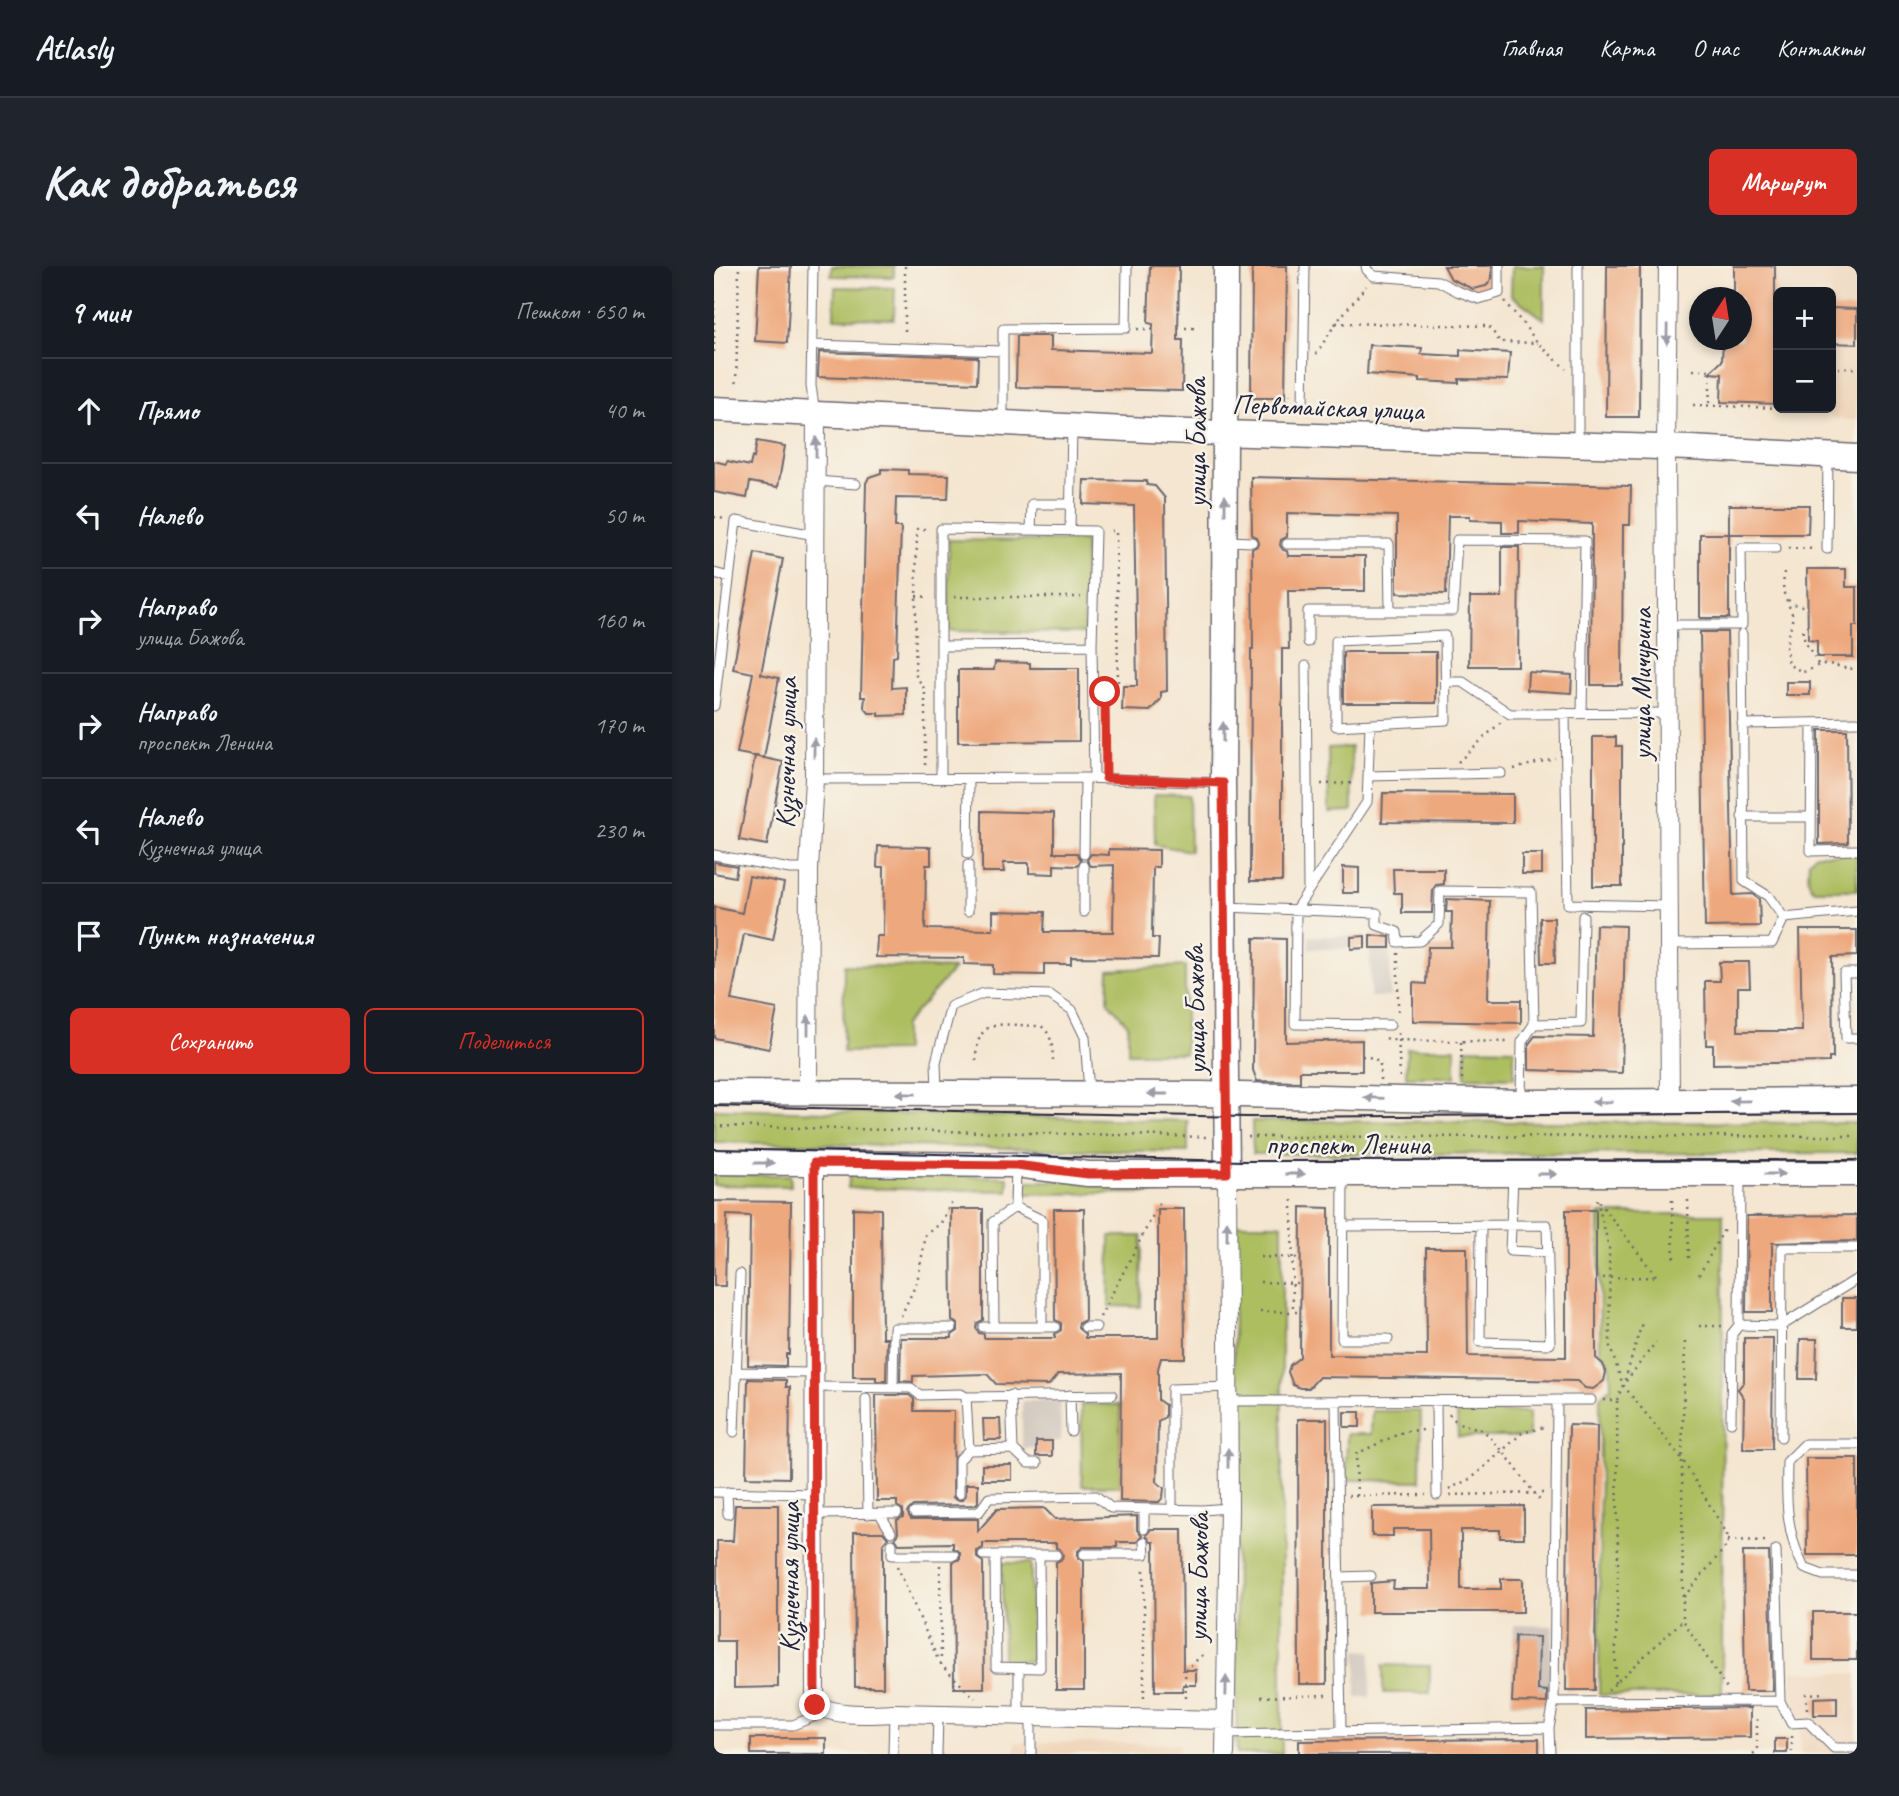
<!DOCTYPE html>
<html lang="ru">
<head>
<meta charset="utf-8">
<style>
	:root { --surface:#171b24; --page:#20242c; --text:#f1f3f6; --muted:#9ea1a6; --line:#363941; --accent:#d93025 }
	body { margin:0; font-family:Caveat,sans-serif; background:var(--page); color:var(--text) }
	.controls { position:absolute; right:21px; top:21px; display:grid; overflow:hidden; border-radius:10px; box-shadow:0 4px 10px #0003 }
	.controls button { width:63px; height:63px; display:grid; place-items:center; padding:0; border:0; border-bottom:2px solid var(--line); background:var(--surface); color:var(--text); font:35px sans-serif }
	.compass { position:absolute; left:975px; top:21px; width:63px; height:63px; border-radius:50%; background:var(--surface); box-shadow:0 4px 10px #0003; rotate:12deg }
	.stop { position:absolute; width:21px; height:21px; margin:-16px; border:5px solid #d93025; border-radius:50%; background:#fff }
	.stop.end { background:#d93025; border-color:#fff; box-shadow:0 2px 7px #0008 }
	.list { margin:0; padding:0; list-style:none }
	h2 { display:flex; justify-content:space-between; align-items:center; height:91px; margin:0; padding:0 28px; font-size:30px }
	h2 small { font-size:23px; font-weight:400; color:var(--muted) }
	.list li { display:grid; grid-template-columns:46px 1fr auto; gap:21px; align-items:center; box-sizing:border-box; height:105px; padding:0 28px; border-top:2px solid var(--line) }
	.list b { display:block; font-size:26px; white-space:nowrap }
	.list p { margin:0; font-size:23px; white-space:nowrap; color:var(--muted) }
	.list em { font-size:23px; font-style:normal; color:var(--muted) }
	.actions { display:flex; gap:14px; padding:21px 28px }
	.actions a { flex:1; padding:16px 0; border:2px solid var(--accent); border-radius:10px; text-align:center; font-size:24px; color:var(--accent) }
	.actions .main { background:var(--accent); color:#fff }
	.icon { flex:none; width:38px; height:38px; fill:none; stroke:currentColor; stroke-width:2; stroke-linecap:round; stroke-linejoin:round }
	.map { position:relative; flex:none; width:1143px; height:1488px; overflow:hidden; border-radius:10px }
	header { display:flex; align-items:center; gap:42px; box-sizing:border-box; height:98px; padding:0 35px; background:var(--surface); border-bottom:2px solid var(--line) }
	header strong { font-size:33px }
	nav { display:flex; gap:38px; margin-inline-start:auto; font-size:24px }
	.intro { display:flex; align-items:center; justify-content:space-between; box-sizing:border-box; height:168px; padding:0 42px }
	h1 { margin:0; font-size:49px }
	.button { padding:18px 32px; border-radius:10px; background:var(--accent); color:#fff; font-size:24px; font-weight:700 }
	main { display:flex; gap:42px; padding:0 42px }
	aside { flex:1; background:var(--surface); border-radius:10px; box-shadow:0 4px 10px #0003 }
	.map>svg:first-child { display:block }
	.built { fill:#efd6bc }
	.industrial { fill:#cdc2b9 }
	.green { fill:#adbe61; stroke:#68704e; stroke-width:2 }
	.building { fill:#eea87d }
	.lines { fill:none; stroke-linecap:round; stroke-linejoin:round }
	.lane-casing { stroke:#6c676f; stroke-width:11 }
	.street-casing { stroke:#6c676f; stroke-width:20 }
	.secondary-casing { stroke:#6c676f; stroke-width:27 }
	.path { stroke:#6c676f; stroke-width:2.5; stroke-dasharray:2 5; stroke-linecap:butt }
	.lane { stroke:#fff; stroke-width:9 }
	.street { stroke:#fff; stroke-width:18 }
	.secondary { stroke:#fff; stroke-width:24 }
	.tram { stroke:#22223b; stroke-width:2 }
	.oneway { fill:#9c9ca7 }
	.route { stroke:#d93025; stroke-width:9 }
	.labels { text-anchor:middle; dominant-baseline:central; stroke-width:5; stroke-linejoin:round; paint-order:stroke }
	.street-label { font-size:28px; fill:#22223b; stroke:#f7f3e8 }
</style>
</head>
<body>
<header>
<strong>Atlasly</strong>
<nav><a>Главная</a><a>Карта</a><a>О нас</a><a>Контакты</a></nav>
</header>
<div class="intro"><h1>Как добраться</h1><a class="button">Маршрут</a></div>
<main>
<aside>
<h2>9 мин<small>Пешком · 650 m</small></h2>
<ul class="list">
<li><svg class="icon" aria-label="ahead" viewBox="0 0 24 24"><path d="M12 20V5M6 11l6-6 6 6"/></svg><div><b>Прямо</b></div><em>40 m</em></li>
<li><svg class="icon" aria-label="left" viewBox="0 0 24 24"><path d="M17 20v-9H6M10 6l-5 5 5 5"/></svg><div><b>Налево</b></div><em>50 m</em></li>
<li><svg class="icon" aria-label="right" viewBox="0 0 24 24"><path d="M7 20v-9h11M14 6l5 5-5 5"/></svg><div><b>Направо</b><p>улица Бажова</p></div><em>160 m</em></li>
<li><svg class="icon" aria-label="right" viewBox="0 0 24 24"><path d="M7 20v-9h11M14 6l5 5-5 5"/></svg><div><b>Направо</b><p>проспект Ленина</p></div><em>170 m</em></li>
<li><svg class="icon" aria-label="left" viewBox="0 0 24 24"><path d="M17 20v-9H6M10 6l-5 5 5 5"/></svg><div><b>Налево</b><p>Кузнечная улица</p></div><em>230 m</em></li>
<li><svg class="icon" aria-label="arrive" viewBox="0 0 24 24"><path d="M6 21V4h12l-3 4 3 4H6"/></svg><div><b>Пункт назначения</b></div></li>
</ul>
<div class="actions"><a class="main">Сохранить</a><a>Поделиться</a></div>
</aside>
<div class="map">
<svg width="1143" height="1488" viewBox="0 0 1143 1488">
	<rect width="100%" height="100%" fill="#f7f3e8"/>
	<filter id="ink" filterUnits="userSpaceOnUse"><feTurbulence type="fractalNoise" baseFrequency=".0143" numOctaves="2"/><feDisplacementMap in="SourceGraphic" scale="14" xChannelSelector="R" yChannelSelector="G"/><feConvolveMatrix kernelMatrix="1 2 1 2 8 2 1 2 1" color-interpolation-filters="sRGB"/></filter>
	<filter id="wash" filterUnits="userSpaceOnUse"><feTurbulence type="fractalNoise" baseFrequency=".00686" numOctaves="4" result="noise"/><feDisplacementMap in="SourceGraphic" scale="28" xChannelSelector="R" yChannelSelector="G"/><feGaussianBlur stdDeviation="1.57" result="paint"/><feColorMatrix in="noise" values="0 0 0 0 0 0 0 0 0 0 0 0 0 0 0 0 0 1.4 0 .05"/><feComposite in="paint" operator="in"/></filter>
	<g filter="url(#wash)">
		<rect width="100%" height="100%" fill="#f4e6d0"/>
		<path class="built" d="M1020 0H1143V154L1121 153 1105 142H1117V26H1064V138L1007 136 1008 109 1002 108 1001 105V101L1008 98 1009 74H1028V32L1020 31Z
			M1078 1405 1143 1408V1488H1086V1457L1078 1434Z
			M301 1476 465 1478V1488H301Z"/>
		<path class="industrial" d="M595 670H642V683H595Z
			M656 682H676V731H656Z
			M308 1135H346L347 1175H323V1182H308Z
			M800 1359 839 1360 836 1439 797 1437Z
			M643 1384 657 1385 656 1431H642Z"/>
		<path class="green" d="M118 0H180V11L117 10Z
			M798 0H830V53L797 29Z
			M121 21 181 22 180 53 120 52Z
			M235 274 371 275 370 367 235 365Z
			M637 481 638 545 615 546 614 482Z
			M440 529 475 530 476 585 441 579Z
			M1102 588H1143V624H1101C1091 618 1095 605 1095 594Z
			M130 699 240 703 190 759V785L129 786Z
			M471 700V787H414V759L394 736 395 704Z
			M693 782H741V811H692Z
			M752 782 800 783V812L751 811Z
			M0 843 474 855V886L0 876Z
			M538 855 1143 857V887L539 888Z
			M0 908 76 909 77 920 0 919Z
			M136 908 294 911V925L134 922Z
			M307 915H448V927L307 928Z
			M885 948H1009L1008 1429H885L886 1131 897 1121 896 1098 886 1085Z
			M519 958H568V1488H523Z
			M396 970H428L427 1041 395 1040Z
			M367 1138 406 1139V1220H368Z
			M658 1145H707L706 1215 632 1214 633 1168H657Z
			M815 1146V1171H744L743 1147Z
			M288 1297H317V1395H289Z
			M669 1399 716 1400V1427H669Z"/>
		<g id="blocks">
			<path class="building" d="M45 0H77L73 77 41 75Z
				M436 0H465L464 74H469L468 125 302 121 303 70H337V84L438 87 439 58 434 57Z
				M538 0H573L571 132H537Z
				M730 0H778V12L772 20 759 23 737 13Z
				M893 0H926L925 151H892Z
				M1020 0H1061V39L1064 40V138L1007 136 1008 108 995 107 1008 95 1009 74H1027V32H1020Z
				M1117 42 1143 43V78L1117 77Z
				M655 79 708 82 707 88 746 90V84L796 87 794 114 745 113V117L706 115V112L653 108Z
				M105 86 264 91 263 117 104 111Z
				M43 175 71 180 64 221 36 216 33 232 0 226V195L12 198 13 195 36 200 38 191 40 192Z
				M167 203 194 204V208L235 209 234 233 182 232 181 261H187L183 390 179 391 178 422 192 421V449L165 450V447H155L150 441 151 431H147L152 217 155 211 167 207Z
				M537 211 917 220 916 259H909L908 419H877L878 258 805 255V267H788V255L756 254V250H734L732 328 683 327V250L573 247V271L567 274 566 279 569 284 573 285 574 290H651V325H574L575 383H568V615H536L537 383H539L538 283 543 280 545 276 542 271 538 269Z
				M370 214 432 215 433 219 441 220 451 232 453 425 447 426V433L436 445 408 444 409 420H423L420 240 369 238Z
				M1015 239H1095L1094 268H1015Z
				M986 268H1015V352H986Z
				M788 281H805L804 400H755L756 331H788Z
				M41 287 69 293 47 408 65 412 50 492 23 487 39 407 19 403Z
				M1093 303H1132V321H1143V360H1139V391H1103V375L1094 374Z
				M986 366H1013L1019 629 1038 628 1045 633 1046 660 991 661Z
				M629 386H722V437H629Z
				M281 396 316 397V402H365V475L244 476V404H280Z
				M814 406 858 409 857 427 813 424Z
				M1072 416H1096V429H1072Z
				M1105 464H1133L1134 577 1105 578Z
				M879 471H902V480H908V620H879Z
				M41 490 69 496 53 579 25 574Z
				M669 527 799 528V557L668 556Z
				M268 545 340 547V587H363L367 594 363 600 340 599V608L315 607V597H289L290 606H268Z
				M164 580 217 581V599H212L211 663 279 664V645L331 646 330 666H399L400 599 377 600 373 594 377 588 395 589V583L445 584V601H439L438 672H445L444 692 357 691V698H330V709L279 708V699L250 698V692L162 691 163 670H169L170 601H163Z
				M808 588H828V608H808Z
				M0 596 23 600 21 611 0 607Z
				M629 601 645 602V627H629Z
				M679 603H730V618L722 619 719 624 718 647H688V627H680Z
				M35 610 70 617 59 674 30 668 17 734 63 743 55 783 0 772V641L28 647Z
				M733 633 776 635 774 734H807V757L699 755V717L712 718 714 681H737L738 646H732Z
				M826 652H840L841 697H827Z
				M882 659 911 660 908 807 815 804V778L821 770 879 771Z
				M1086 664H1143V690L1118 691 1119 792H1115V796L999 798V779H992L991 715H1006L1005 696H1035L1036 721H1024V765H1088Z
				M656 669 676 671V682H656Z
				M651 670V682L637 683V671Z
				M540 672 572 673V776L648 774V805H586V816L543 815 539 804Z
				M0 935 77 936 75 1088H72V1100L34 1099 36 950 13 949 11 1020H0Z
				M587 941 615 942V1089L713 1090 712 982H753L754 1090 852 1091V944H882V1092L889 1098 892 1106 890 1115 879 1123 871 1122 863 1115 809 1114 605 1111 595 1122H586L579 1119 574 1106 576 1099 586 1091Z
				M139 942 167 943 168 1072H173L172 1115H162V1111H139Z
				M237 943H269V1054L263 1057 262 1062 265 1067 270 1068V1072H341V1068L347 1064V1057L341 1054 340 943H370L371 1054 365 1057 364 1062 371 1068V1072H444V943H470L471 1092H447L444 1103V1134L451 1139V1151L444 1155 443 1216 450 1222 449 1231 445 1236 406 1235 407 1107 344 1108 335 1119 282 1118 273 1108 199 1110V1116L186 1115 187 1072H238V1069L244 1065V1058L238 1055Z
				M1143 949V975L1058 977V1046H1032L1033 950Z
				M1128 1032H1143V1061H1128Z
				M1030 1072H1059L1058 1183H1029L1030 1132 1024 1123 1030 1116Z
				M1086 1073H1103L1102 1113H1085Z
				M34 1113 72 1114V1121H76L75 1212 32 1211Z
				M162 1129H195L200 1133V1145H240L239 1231 242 1234H248L252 1229V1218H264V1236L261 1239 199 1240 193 1246 197 1253H264V1265L283 1243 330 1242 341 1253 423 1250V1264L428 1270 423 1276H403V1281H369L364 1285V1292L370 1295V1424H342V1296L348 1293 349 1288 346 1283 342 1282V1277H269V1282L263 1285V1292L269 1296 270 1422H240L239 1296 246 1293V1286L239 1282V1277L185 1278 181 1272 184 1267 183 1254 189 1251V1244L183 1240V1235H163Z
				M630 1146H646V1161H630Z
				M269 1153H286L287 1174H270Z
				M584 1153H613V1418H585Z
				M855 1159 883 1160 881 1424H852Z
				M322 1175H338V1190H322Z
				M1092 1192H1143V1289H1093Z
				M268 1199H298V1214H268Z
				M21 1239H64V1421L20 1422V1375H3V1275H19Z
				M810 1240V1272H786V1264H747V1323H787V1313H809V1346H657V1317L680 1315 679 1323H716L715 1263H679V1270H658V1241Z
				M437 1263H468L469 1404H482V1419H469V1425H441L440 1276H437L432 1269Z
				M140 1266H169L174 1272 169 1278V1421H141Z
				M1029 1286H1055L1059 1425H1031Z
				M1099 1346H1143V1394H1099Z
				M801 1370 825 1371 824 1424 833 1425V1437L798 1436Z
				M1123 1431V1449H1100V1432Z
				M1036 1442V1471L872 1473V1444Z
				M37 1472H112V1488H37Z
				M825 1473V1488H585V1475Z
				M1061 1473H1073V1487H1061Z"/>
		</g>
	</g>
	<g filter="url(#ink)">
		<use href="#blocks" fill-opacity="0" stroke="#6c676f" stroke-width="2"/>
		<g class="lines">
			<g class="lane-casing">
				<path id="lane" d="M99 0 97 120 101 147
					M652 0 653 4 660 10 724 15 743 25 765 33 785 27V0
					M864 0V177
					M99 79 289 85
					M589 142 591 0
					M289 155V63L412 62 413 0
					M102 215 142 218
					M317 264 318 238H356
					M356 265 358 161
					M513 275 538 276
					M573 278H675L676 345
					M1113 283 1114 190
					M0 307 15 311
					M953 359H1028L1027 282H1062
					M1028 368 1030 615 1054 630 1070 652
					M731 370 732 454 622 460V375Z
					M594 376V345H739L743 274 871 275 868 447
					M227 380 378 379
					M592 400 594 622
					M732 416H749L796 448 954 447
					M0 440 22 255 101 269
					M851 447 854 638 955 640
					M1098 457 1097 585 1143 584
					M1028 458 1143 456
					M656 460 653 536 582 643 581 758 676 759
					M655 510 787 507
					M100 513 371 512 507 517
					M227 513V263L381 265 378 379 380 512
					M1028 551H1097
					M254 588 255 513
					M370 588 371 512
					M0 589 76 603H95
					M254 599V645
					M511 641 663 647V659L683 666 684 676 706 675 725 658 726 625 817 626 820 758 808 776 807 835
					M370 646V600
					M955 678 1058 677 1070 652 1143 645
					M1143 707H1130L1132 772H1143
					M820 758 867 757 869 650
					M223 825 222 796 237 740 270 727 336 729 358 744 371 771 375 826
					M629 910 628 1073H674
					M799 910 796 985 834 987
					M301 941 302 901
					M629 960 833 959 836 1078 766 1076 767 959
					M1025 1059 1067 1060 1143 1013
					M269 1061H341
					M280 1061 279 956 301 941 328 954V1061
					M371 1061H382
					M23 1106 101 1107
					M101 1121 197 1122 206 1129 247 1128 252 1131 398 1129
					M179 1122 180 1062H238
					M297 1129 299 1183 314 1197H323
					M356 1129 357 1165
					M252 1131 255 1184 299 1183
					M152 1133 154 1248
					M722 1134 723 1229
					M514 1135 877 1134
					M622 1135 627 1464
					M1017 1156 1018 1068 1025 1059 1026 908
					M20 1166 26 1008
					M1067 1171 1068 982H1143
					M1143 1178H1091L1073 1196C1072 1234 1072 1268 1090 1302L1109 1309H1143
					M0 1226 101 1228
					M13 1226 14 1248
					M245 1228V1194L255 1184
					M430 1244V1263
					M458 1244V1123L514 1121
					M200 1247 265 1246 275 1232 382 1230 397 1242 488 1244 515 1242
					M102 1248 183 1247
					M166 1248 177 1266
					M178 1278V1289H240
					M1062 1284 1066 1435 1077 1457 1094 1456 1120 1482H1143
					M370 1288H431L430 1276
					M269 1289H342
					M281 1289 282 1401 326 1402 325 1289
					M625 1311 657 1310
					M305 1403V1450
					M840 1436 1066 1435
					M0 1459H79L114 1445
					M511 1468 835 1462
					M179 1488 180 1447
					M223 1488 224 1448
					M317 1488V1450
					M836 1488 835 1462 840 1436 843 1134"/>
			</g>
			<g class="street-casing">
				<path id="street" d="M954 0 952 182 956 836
					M94 827 95 603 100 513 102 149
					M100 897 101 1439C127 1451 152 1448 180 1447L511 1454
					M511 1488 515 1242 513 907"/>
			</g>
			<g class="secondary-casing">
				<path id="secondary" d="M512 0 509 517 513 907
					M0 143 476 166 977 182 1143 191
					M0 826 488 828 807 836 1143 834
					M0 896 302 899 374 908H1143"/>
			</g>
			<path class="path" d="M191 0V70
				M791 35 824 77 852 103
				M622 57 775 60 786 76 824 77
				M464 62H480
				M423 63H439
				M0 86V0
				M602 88 622 57 652 20
				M1117 102H1143
				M979 104H997L995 139
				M22 117 25 0
				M979 139 1064 142
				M568 141 576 129
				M1071 142H1097
				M0 251 11 253
				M1074 282 1102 283
				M1070 306 1069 325 1079 350 1072 382 1075 399 1089 406C1098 404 1103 398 1112 398 1124 398 1131 405 1143 402
				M202 330 216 331
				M240 331H367
				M1074 334 1082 339 1094 341
				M1094 360 1089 365C1089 380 1100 385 1104 399
				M392 424 404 415 402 265H395
				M744 496 788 455
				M211 499V424L201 408 203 263H216
				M800 503 841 492
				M607 518 642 517
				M684 687V750
				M684 767 686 813
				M672 772 676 774 795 776
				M747 776 748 814
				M648 790 660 792 666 797V814
				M262 795C262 747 290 760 327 760 339 769 338 781 339 794
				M0 860 494 871
				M534 871 1143 870
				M578 934 579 1046
				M883 934 895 981 896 1081 909 1119 968 1193 1013 1268 1014 1278 968 1333
				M958 934 960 996
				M974 934 975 996
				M885 936 943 1011
				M546 991 587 992
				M985 1009 1012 960
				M882 1012 941 1011
				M546 1016 586 1017
				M546 1046H586
				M187 1050 203 1016 212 969 227 957 238 935
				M386 1051 447 934
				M985 1060H1010
				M971 1076 968 1193 969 1354 1013 1423
				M911 1114 928 1057
				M889 1134H903L909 1119 942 1076
				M735 1148C747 1164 761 1157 773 1168 794 1188 810 1215 828 1237
				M735 1223 758 1212 808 1167 831 1161
				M736 1229 831 1227
				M634 1230 712 1229
				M643 1230 642 1188 691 1165 711 1164
				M1014 1274 1052 1275
				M226 1299 227 1399 261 1432
				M183 1300 225 1396
				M901 1417 904 1308 903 1134
				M894 1424 969 1354
				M547 1431 614 1429
				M430 1432V1302
				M472 1432 471 1404 491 1387
				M1093 1443 1092 1428 1112 1427
				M1078 1470V1488
				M1039 1488 1043 1485V1449"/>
			<use href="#lane" class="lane"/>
			<use href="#street" class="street"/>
			<use href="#secondary" class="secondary"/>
			<path class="tram" d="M0 840 532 851 1143 847
				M0 883 529 895 1143 894"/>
		</g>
		<defs><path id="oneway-solid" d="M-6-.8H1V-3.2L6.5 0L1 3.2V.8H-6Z" transform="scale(1.75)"/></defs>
		<g class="oneway">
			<use href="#oneway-solid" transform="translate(953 68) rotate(91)"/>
			<use href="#oneway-solid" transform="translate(102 181) rotate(-90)"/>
			<use href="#oneway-solid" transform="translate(511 239) rotate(-90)"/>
			<use href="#oneway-solid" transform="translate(509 466) rotate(-89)"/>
			<use href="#oneway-solid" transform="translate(100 482) rotate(-90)"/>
			<use href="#oneway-solid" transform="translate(94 759) rotate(-90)"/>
			<use href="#oneway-solid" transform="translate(192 828) rotate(-179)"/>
			<use href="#oneway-solid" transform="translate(444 828) rotate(180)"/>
			<use href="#oneway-solid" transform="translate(660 832) rotate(-178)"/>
			<use href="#oneway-solid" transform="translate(1026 835) rotate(179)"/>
			<use href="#oneway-solid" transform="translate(888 836) rotate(180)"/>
			<use href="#oneway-solid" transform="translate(50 897)"/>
			<use href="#oneway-solid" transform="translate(581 908)"/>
			<use href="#oneway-solid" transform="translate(833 908)"/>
			<use href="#oneway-solid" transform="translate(1061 908)"/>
			<use href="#oneway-solid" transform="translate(513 965) rotate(-90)"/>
			<use href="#oneway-solid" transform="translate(514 1192) rotate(-90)"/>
			<use href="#oneway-solid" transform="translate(512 1420) rotate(-89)"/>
		</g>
	</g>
	<g class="lines" filter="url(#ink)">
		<path class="route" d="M101 1439 100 897 302 899 374 908 513 907 509 517 392 512 391 426"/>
	</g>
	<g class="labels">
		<g class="street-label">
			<text transform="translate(614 141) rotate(2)">Первомайская улица</text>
			<text transform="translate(482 177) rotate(-90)">улица Бажова</text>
			<text transform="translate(927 418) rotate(-90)">улица Мичурина</text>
			<text transform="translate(72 487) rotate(-89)">Кузнечная улица</text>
			<text transform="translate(481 744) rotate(-91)">улица Бажова</text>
			<text x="634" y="878">проспект Ленина</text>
			<text transform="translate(75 1311) rotate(-90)">Кузнечная улица</text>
			<text transform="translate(484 1311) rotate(-89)">улица Бажова</text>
		</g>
	</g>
</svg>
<div class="controls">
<button>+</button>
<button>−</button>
</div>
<svg class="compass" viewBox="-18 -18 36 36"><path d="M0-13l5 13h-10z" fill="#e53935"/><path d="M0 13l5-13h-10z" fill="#9ea1a6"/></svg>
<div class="stop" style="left:391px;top:426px"></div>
<div class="stop end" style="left:101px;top:1439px"></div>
</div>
</main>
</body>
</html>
